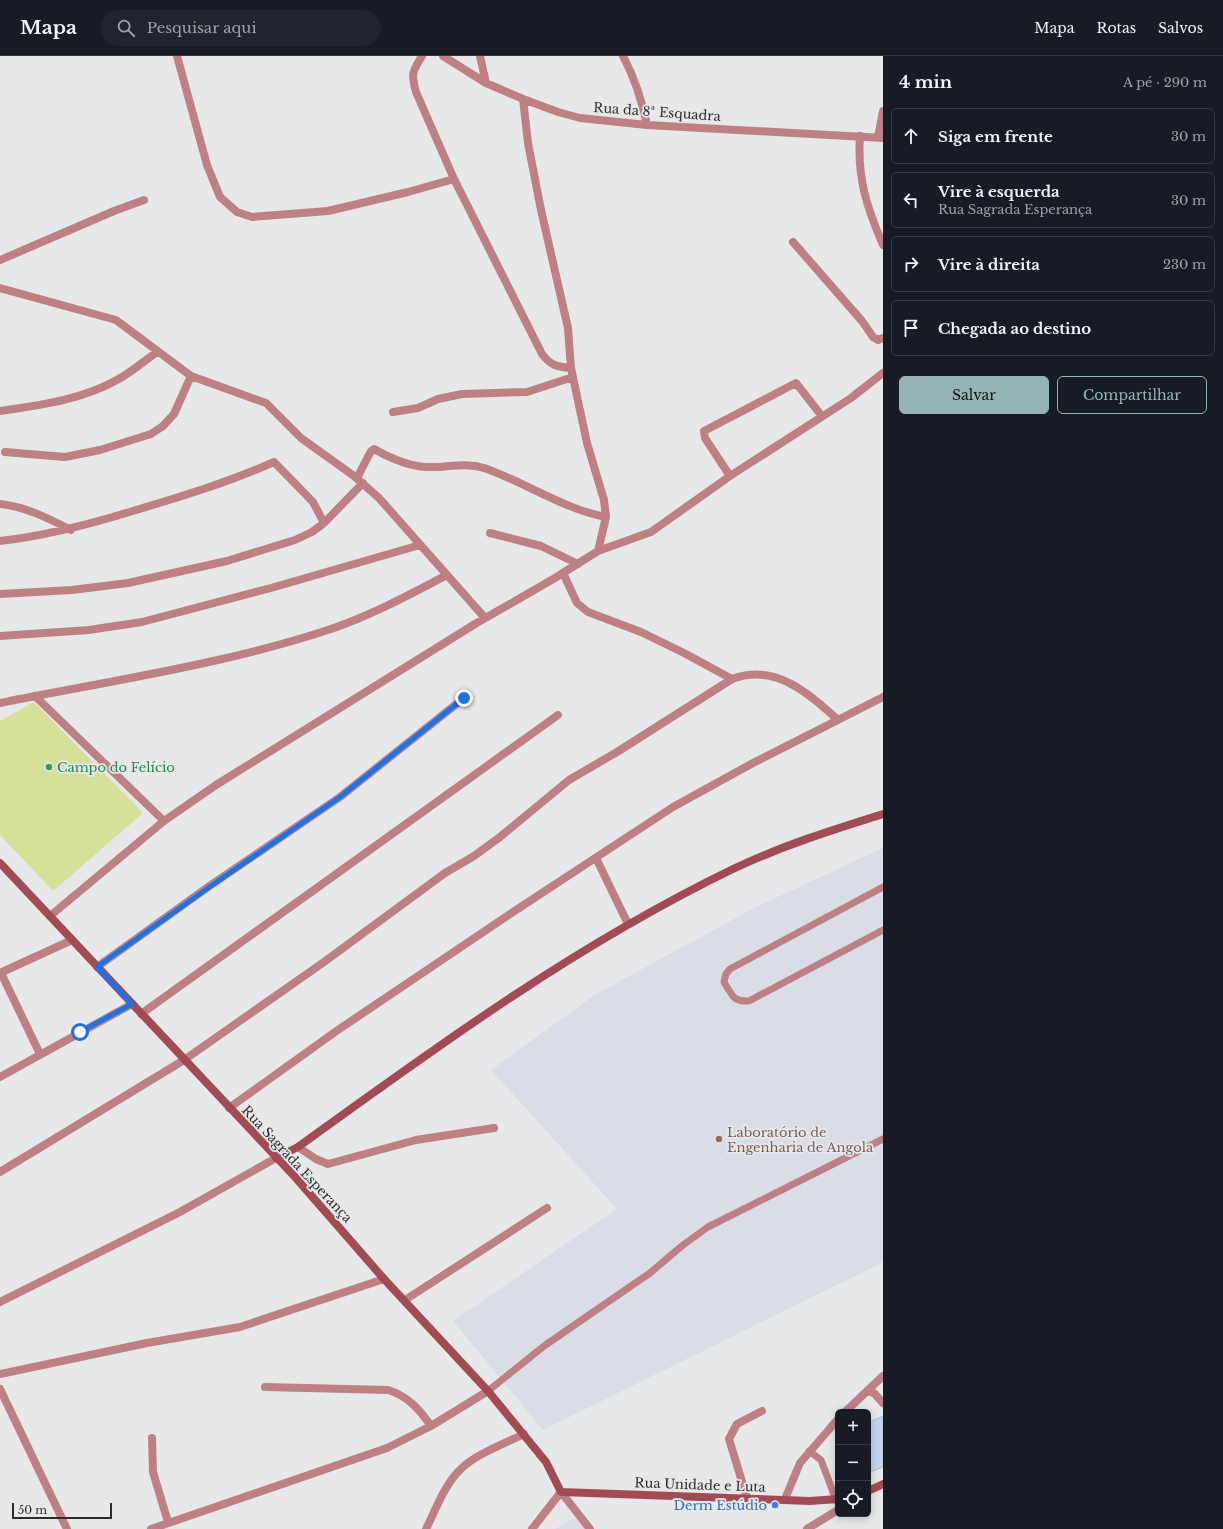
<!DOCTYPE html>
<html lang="pt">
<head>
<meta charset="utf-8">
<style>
	:root { --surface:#171b24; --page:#20242c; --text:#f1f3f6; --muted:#9ea1a6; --line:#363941; --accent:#94b5b2 }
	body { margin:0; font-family:"Libre Baskerville",serif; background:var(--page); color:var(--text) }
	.controls { position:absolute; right:12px; bottom:12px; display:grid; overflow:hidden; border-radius:6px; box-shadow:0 2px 10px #0003 }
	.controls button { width:36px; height:36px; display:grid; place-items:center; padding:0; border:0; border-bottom:1px solid var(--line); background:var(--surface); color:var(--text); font:20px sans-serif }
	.scale { position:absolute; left:12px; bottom:10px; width:100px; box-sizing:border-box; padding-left:4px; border:2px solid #2d2d2e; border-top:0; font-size:11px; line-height:14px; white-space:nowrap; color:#2d2d2e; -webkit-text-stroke:3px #e7e8ea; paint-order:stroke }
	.stop { position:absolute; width:12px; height:12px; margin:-9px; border:3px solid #1a73e8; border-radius:50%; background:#fff }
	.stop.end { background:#1a73e8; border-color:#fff; box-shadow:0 1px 4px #0008 }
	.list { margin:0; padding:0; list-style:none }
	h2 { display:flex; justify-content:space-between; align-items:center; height:52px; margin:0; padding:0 16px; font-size:17px }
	h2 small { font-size:13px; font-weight:400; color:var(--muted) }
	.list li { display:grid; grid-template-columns:26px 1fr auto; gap:12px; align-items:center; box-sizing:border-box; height:56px; margin:0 8px 8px; padding:0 8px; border:1px solid var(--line); border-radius:6px }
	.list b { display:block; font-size:15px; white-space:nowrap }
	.list p { margin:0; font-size:13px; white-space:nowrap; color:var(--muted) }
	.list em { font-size:13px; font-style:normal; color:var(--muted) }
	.actions { display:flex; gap:8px; padding:12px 16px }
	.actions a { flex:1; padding:9px 0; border:1px solid var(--accent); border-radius:6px; text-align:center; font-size:14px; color:var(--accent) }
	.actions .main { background:var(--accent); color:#111 }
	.icon { flex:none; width:22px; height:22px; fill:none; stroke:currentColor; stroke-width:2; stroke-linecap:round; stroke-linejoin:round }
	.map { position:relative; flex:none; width:883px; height:1473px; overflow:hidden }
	header { display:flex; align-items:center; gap:24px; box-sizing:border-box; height:56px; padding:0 20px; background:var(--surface); border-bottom:1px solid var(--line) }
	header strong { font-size:19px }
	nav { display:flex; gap:22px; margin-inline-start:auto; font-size:14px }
	.search { width:280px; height:36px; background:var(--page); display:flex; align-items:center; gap:10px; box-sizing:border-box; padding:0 14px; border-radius:22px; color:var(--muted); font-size:15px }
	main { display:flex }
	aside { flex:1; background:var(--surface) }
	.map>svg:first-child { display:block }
	.built { fill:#d8dde6 }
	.green { fill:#d7e099 }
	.building { fill:#c2d4f1; stroke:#babbbd }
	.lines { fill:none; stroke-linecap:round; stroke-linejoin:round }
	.lane { stroke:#be8084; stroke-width:7 }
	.street { stroke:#be8084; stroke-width:8 }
	.secondary { stroke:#a34b55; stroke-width:8 }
	.route { stroke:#1a73e8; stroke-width:5 }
	.leisure-dot { fill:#2e9e5b; stroke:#e7e8ea; stroke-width:1.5 }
	.education-dot { fill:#8d6e63; stroke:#e7e8ea; stroke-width:1.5 }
	.shop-dot { fill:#3f7fe0; stroke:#e7e8ea; stroke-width:1.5 }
	.labels { text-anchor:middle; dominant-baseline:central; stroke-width:3.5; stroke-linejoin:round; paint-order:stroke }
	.street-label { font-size:13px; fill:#2d2d2e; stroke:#e7e8ea }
	.leisure-label { font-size:13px; fill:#27864d; stroke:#e7e8ea; text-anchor:start }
	.education-label { font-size:13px; fill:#785e54; stroke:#e7e8ea; text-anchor:start }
	.shop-label { font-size:13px; fill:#366cbe; stroke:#e7e8ea; text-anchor:end }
</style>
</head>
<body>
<header>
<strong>Mapa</strong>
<div class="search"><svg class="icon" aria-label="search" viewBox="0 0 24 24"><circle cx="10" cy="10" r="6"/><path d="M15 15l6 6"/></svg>Pesquisar aqui</div>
<nav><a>Mapa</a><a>Rotas</a><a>Salvos</a></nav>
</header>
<main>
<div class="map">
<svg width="883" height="1473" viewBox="0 0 883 1473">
	<rect width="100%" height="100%" fill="#e7e8ea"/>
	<path class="built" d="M883 792V1206L543 1374 453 1265 617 1153 491 1014 596 938 756 851Z
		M576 1461 585 1473H555Z"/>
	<path class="green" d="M34 646 143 757 53 835 0 779V665Z"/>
	<path class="building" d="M883 1360V1411L868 1417V1367Z"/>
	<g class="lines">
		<path class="lane" d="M883 831 730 913 726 918 724 926C732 939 733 946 749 945L883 874
			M488 1335 544 1290 650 1217 683 1189 708 1171 883 1083
			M809 1395 821 1404 836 1444"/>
		<path class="street" d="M177 0 207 109 220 141 237 156 252 161 328 155 408 136 454 123
			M422 0C412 16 411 18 416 36L454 123 542 298C550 309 557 311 571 312
			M443 0 486 27 523 43 558 56 580 62 647 69 883 82
			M480 0 486 27
			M623 0C635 23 642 44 647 69
			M523 43 528 87 541 154 568 272 571 312 587 387 604 444 606 461 598 495
			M860 80C857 122 867 152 883 189
			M878 81 883 55
			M793 186 862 265 873 281 878 284 883 282
			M0 204 114 155 144 144
			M0 232 116 264 191 320 266 347 301 382 354 420 379 442 485 562
			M0 355C40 349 81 344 117 324 132 316 144 305 157 296
			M393 356 418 352 438 343 462 338 527 336 573 321
			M5 396 65 401 100 394 151 378 163 370 174 358 191 320
			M730 420 705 382 704 375 796 327 821 359
			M357 422 371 395 374 393C390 402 408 410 426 411 445 412 465 406 484 412 525 426 563 453 606 461
			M0 448C26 451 48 462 71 474
			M490 477 541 490 578 508
			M0 485C47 480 91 468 136 454 183 440 229 426 274 406L313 446 324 467
			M563 517 577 547 588 556 641 576 684 597 732 623
			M0 538 72 534 128 527 227 505 295 484 312 476 324 467 363 427
			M0 580 89 574 142 566 271 532 420 489
			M35 640 164 765
			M0 647C109 625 226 608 331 573 372 559 409 539 447 519
			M596 802 628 868
			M50 860 164 765 216 729 475 568 555 522 598 495 651 476 730 420 851 342 883 317
			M97 911 208 831 340 741 464 642
			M0 917 72 884
			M1 917 40 998
			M141 958 558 659
			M0 1021 132 948
			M229 1052 335 976 510 858 673 751 753 707 883 641
			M298 1091 316 1103 328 1108 416 1084 494 1072
			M0 1116 184 1004 324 906 445 817 474 800 500 781 569 724 617 696 732 623C774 607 807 636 837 663
			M405 1244 547 1152
			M0 1246 180 1156 276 1102
			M0 1318 147 1287 240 1271 384 1223
			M265 1331 388 1334C408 1340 420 1354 431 1370
			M0 1333 67 1473
			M868 1334 875 1338 883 1347
			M845 1356 883 1320
			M152 1382 153 1416 168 1466
			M747 1442 729 1383 737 1368 762 1355
			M785 1443 800 1407 838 1363
			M151 1473 387 1392 431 1370 488 1335
			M426 1473C436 1453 445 1427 462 1412 476 1398 506 1387 524 1378
			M532 1473 561 1436 590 1473
			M807 1473 838 1454"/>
		<path class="secondary" d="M0 807 296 1122 384 1223 488 1335 546 1406 561 1436 810 1445 838 1443
			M276 1102 298 1091C439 989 576 889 733 813 781 790 832 774 883 758
			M868 1435 883 1428"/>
	</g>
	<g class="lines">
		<path class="route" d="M80 976 132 948 97 911 208 832 340 741 464 642"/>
	</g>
	<circle class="leisure-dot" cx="49" cy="711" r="4"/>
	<circle class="education-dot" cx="719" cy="1083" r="4"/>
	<circle class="shop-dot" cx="775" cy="1449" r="4"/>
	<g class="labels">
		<g class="street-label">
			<text transform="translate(657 56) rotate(4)">Rua da 8ª Esquadra</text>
			<text transform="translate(297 1108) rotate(47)">Rua Sagrada Esperança</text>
			<text transform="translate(700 1429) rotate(2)">Rua Unidade e Luta</text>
		</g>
		<g class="leisure-label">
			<text x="57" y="711">Campo do Felício</text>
		</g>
		<g class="education-label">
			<text x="727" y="1076">Laboratório de<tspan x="727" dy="15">Engenharia de Angola</tspan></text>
		</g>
		<g class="shop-label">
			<text x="767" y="1449">Derm Estúdio</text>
		</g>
	</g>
</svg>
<div class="controls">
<button>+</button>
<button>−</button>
<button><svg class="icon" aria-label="locate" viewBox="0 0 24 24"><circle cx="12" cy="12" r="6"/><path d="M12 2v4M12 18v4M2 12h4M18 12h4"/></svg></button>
</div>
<div class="scale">50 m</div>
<div class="stop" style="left:80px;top:976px"></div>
<div class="stop end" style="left:464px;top:642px"></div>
</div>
<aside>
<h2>4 min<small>A pé · 290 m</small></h2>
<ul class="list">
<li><svg class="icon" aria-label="ahead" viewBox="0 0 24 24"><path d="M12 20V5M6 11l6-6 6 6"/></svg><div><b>Siga em frente</b></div><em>30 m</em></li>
<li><svg class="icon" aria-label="left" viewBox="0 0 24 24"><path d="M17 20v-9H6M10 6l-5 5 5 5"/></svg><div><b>Vire à esquerda</b><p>Rua Sagrada Esperança</p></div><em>30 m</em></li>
<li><svg class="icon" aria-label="right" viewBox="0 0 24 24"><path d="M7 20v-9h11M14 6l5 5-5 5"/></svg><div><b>Vire à direita</b></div><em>230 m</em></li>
<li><svg class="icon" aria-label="arrive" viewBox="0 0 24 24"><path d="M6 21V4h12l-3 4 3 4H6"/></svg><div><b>Chegada ao destino</b></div></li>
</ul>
<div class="actions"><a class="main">Salvar</a><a>Compartilhar</a></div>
</aside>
</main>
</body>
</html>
